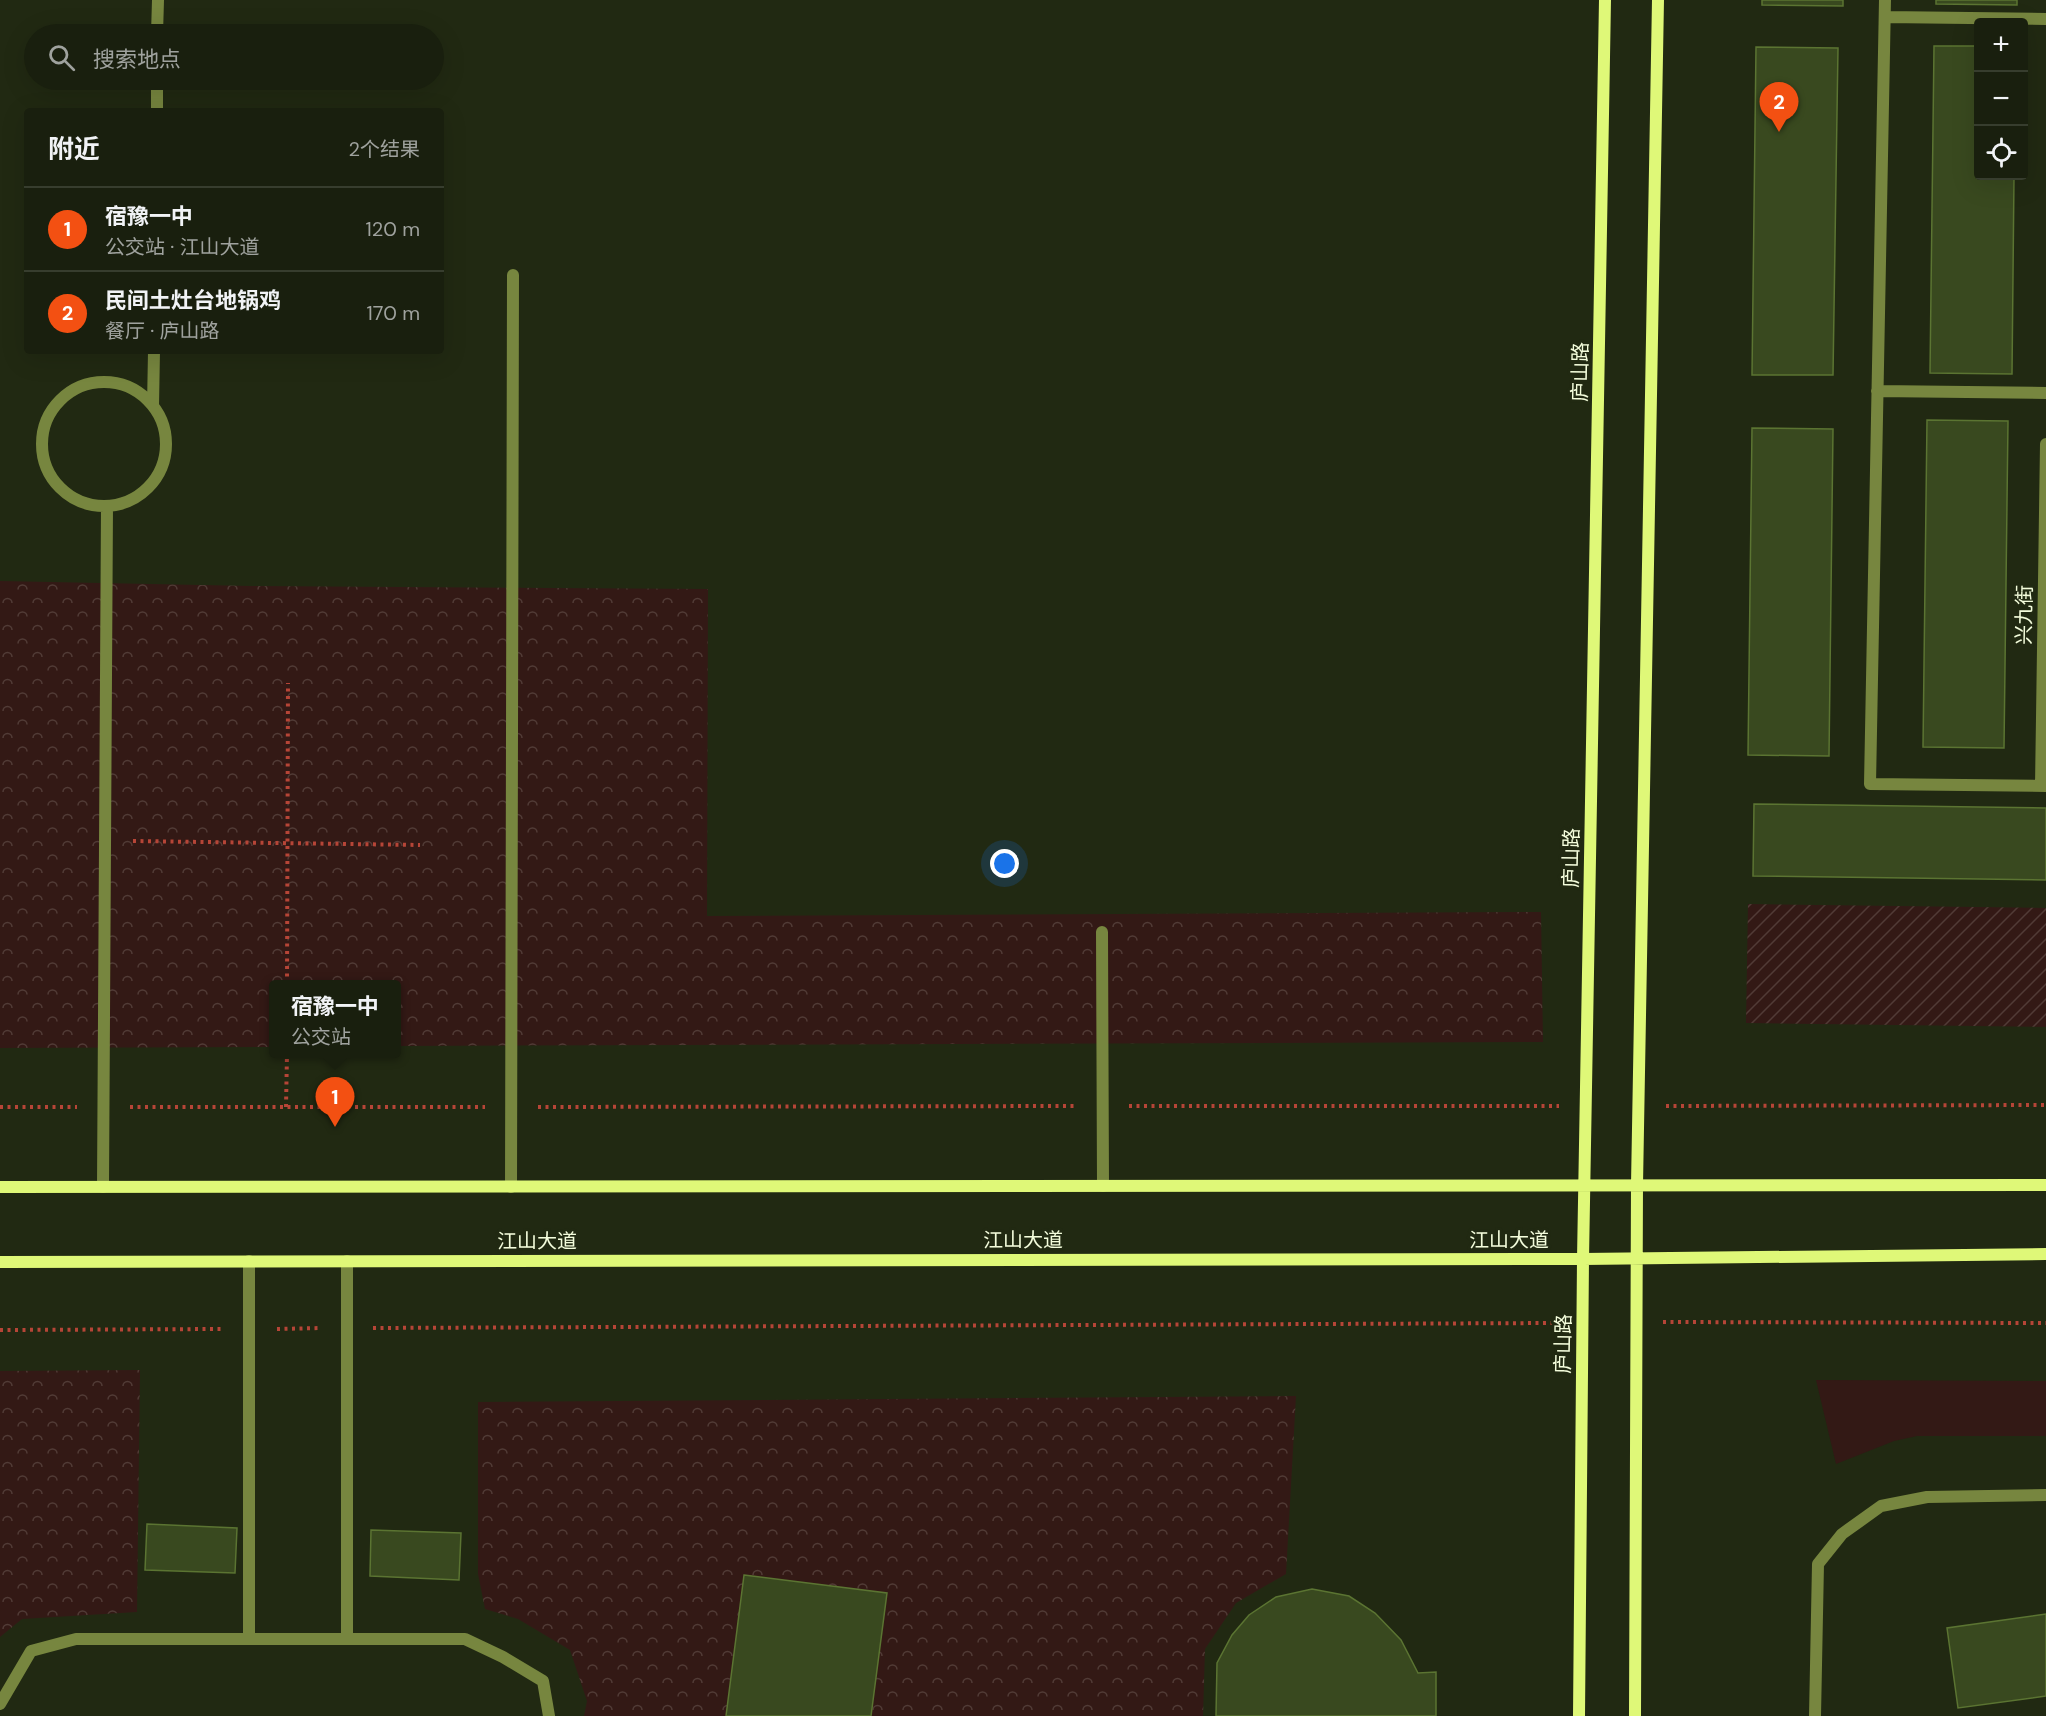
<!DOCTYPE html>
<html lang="zh">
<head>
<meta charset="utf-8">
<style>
	:root { --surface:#191f0e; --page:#262c1c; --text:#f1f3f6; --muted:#9fa29e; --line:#373d2e; --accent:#f35012 }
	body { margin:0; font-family:"DM Sans","Noto Sans SC",sans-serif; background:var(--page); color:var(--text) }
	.controls { position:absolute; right:18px; top:18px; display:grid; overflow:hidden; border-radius:6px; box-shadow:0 6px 24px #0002 }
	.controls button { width:54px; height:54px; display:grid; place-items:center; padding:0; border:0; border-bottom:2px solid var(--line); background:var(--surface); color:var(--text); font:30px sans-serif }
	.you { position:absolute; left:1005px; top:864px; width:21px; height:21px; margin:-15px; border:4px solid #fff; border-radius:50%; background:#1a73e8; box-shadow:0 0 0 9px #1a73e833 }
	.badge { display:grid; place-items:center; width:39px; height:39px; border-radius:50%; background:var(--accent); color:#fff; font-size:20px; font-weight:700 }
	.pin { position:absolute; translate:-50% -50px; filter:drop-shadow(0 2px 3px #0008) }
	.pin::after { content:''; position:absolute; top:32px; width:21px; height:18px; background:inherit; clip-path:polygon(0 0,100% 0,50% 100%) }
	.popup { position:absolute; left:269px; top:980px; width:132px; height:78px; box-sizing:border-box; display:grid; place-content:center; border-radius:6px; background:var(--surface); filter:drop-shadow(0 2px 4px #0005); font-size:20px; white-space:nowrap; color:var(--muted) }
	.popup b { font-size:22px; color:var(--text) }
	.popup::after { content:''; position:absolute; left:50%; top:100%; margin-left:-12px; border:12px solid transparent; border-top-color:var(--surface) }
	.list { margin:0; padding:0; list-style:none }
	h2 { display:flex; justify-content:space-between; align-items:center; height:78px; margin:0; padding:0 24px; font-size:26px }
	h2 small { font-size:20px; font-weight:400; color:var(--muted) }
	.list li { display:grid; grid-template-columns:39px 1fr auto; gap:18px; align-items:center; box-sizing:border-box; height:84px; padding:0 24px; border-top:2px solid var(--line) }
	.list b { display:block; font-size:22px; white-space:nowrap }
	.list p { margin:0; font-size:20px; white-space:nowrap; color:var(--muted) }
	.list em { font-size:20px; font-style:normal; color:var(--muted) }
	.icon { flex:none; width:33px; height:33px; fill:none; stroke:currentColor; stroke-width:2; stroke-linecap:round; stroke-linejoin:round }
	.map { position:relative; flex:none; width:2046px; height:1716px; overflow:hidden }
	.search { position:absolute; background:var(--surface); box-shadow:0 6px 24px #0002; left:24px; top:24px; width:420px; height:66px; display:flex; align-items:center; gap:15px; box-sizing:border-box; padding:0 21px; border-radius:33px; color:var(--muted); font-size:22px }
	.panel { position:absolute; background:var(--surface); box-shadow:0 6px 24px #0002; left:24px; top:108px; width:420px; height:246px; border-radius:6px }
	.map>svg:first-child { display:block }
	.grass { fill:#331915 }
	.forest { fill:url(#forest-crowns) }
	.garden { fill:url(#garden-furrows) }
	.building { fill:#39491f; stroke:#5b7432; stroke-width:1.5 }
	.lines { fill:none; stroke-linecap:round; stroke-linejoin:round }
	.path { stroke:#b64537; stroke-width:4; stroke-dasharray:3 4.5; stroke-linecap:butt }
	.lane { stroke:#77863f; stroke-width:12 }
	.secondary { stroke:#dff878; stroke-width:12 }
	.labels { text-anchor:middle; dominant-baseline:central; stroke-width:6; stroke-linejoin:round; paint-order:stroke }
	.street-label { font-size:20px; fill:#f4fddc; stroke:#212912 }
</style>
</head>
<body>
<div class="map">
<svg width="2046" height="1716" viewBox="0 0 2046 1716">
	<defs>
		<pattern id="forest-crowns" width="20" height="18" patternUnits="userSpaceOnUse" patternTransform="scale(1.5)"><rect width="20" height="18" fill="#331915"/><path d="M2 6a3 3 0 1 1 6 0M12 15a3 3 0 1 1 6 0" fill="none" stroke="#513b36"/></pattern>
		<pattern id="garden-furrows" width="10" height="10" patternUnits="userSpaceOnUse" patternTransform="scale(1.5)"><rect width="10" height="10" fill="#331915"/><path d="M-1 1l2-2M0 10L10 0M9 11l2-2" fill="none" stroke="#513b36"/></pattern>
	</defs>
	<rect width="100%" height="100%" fill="#212912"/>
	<path class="grass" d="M1816 1380 2046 1381V1436H1917L1894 1441 1836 1464Z"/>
	<path class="forest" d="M0 581 251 586 708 589 707 916 1541 912 1543 1042 397 1046V984H274L273 1047 0 1048Z
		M140 1370 137 1612 22 1619 0 1637V1371Z
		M1296 1396 1286 1574 1236 1603 1205 1649 1203 1716H584L587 1701 570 1650 518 1619 485 1609 478 1574V1402Z"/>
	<path class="garden" d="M1748 904 2046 908V1027L1746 1023Z"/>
	<path class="building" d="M1762 0H1843V6L1762 5Z
		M1936 0H2017V5L1936 4Z
		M1934 46H1978V176H2014L2012 374 1930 373Z
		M1756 47 1838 48 1833 375H1752Z
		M1927 420 2008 421 2004 748 1923 747Z
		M1752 428 1833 429 1829 756 1748 755Z
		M1754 804 2046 808V880L1753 876Z
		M147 1524 237 1528 235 1573 145 1570Z
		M371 1530 461 1533 459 1580 370 1576Z
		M744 1575 887 1593 871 1716H726Z
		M1312 1589 1349 1596 1375 1613 1401 1640 1418 1673 1436 1672V1716H1216L1217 1663 1232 1635 1249 1615 1276 1597Z
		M2046 1614V1696L1958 1708 1947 1628Z"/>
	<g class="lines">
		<path class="path" d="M133 841 420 845
			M287 984 288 683
			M1129 1106H1559
			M1666 1106 2046 1105
			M0 1107H77
			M130 1107H485
			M286 1107 287 1054
			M538 1107 1076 1106
			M1663 1322 2046 1323
			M373 1328 1556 1323
			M277 1329 320 1328
			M0 1330 221 1329"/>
		<path class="lane" d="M1885 0 1870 784 2046 786
			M1885 17 2046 19
			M157 34 158 0
			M157 111V80
			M42 444a62 62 0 1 1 124 0a62 62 0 1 1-124 0Z
			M1877 391 2046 393
			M153 406 154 351
			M2041 786 2046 444
			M1102 932 1103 1186
			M103 1187 107 506
			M511 1187 513 275
			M249 1261V1639
			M347 1261V1639
			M0 1704 31 1651 76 1639H465L503 1657 543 1681 549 1716
			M1815 1716 1818 1564 1842 1534 1881 1506 1927 1497 2046 1495"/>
		<path class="secondary" d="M0 1187 2046 1185
			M0 1262 1583 1259 2046 1254
			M1579 1716 1583 1259 1605 0
			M1635 1716 1637 1185 1658 0"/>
	</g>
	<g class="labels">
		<g class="street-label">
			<text transform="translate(1580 372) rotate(-89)">庐山路</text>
			<text transform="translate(2024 615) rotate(-89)">兴九街</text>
			<text transform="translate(1571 858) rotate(-89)">庐山路</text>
			<text x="1023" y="1240">江山大道</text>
			<text x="1509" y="1240">江山大道</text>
			<text x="537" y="1241">江山大道</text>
			<text transform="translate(1563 1344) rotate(-89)">庐山路</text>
		</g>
	</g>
</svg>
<div class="controls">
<button>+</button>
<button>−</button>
<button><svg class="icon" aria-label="locate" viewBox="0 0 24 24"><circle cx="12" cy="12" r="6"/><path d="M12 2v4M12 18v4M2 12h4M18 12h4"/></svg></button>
</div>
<div class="you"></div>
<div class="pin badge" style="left:335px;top:1127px">1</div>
<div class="popup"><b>宿豫一中</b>公交站</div>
<div class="pin badge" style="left:1779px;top:132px">2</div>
<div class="search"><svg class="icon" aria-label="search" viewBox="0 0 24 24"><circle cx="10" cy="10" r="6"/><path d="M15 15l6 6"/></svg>搜索地点</div>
<section class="panel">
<h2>附近<small>2个结果</small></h2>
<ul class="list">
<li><span class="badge">1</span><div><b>宿豫一中</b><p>公交站 · 江山大道</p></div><em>120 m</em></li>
<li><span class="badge">2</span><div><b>民间土灶台地锅鸡</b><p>餐厅 · 庐山路</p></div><em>170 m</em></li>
</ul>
</section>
</div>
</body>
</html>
